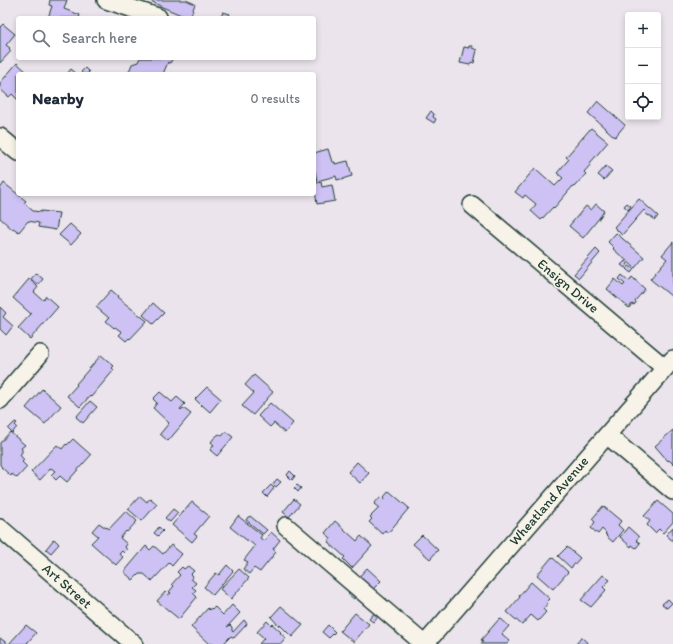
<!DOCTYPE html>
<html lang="en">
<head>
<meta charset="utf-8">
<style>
	:root { --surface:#fff; --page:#f2f2f3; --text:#1f2937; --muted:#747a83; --line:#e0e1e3 }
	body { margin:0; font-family:Itim,sans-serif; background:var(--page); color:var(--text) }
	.controls { position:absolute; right:12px; top:12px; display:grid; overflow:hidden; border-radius:4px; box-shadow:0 2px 6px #0003 }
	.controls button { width:36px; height:36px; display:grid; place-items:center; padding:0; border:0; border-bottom:1px solid var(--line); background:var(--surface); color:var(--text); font:20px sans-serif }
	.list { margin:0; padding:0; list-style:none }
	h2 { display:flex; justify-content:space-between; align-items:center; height:52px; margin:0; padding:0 16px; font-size:17px }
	h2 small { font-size:13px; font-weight:400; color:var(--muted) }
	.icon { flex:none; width:22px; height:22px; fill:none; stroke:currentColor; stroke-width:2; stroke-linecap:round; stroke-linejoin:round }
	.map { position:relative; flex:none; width:673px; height:644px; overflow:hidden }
	.search { position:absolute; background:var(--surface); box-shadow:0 2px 6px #0003; left:16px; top:16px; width:300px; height:44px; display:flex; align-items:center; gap:10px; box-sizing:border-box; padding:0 14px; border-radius:4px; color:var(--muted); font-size:15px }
	.panel { position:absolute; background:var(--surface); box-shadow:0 2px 6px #0003; left:16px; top:72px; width:300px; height:124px; border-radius:4px }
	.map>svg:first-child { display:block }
	.building { fill:#cec2f4; stroke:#1f3d34 }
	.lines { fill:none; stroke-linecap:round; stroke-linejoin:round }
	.minor-casing { stroke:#1f3d34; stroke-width:20 }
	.minor { stroke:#f7f3e8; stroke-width:17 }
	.labels { text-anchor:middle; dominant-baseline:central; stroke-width:3; stroke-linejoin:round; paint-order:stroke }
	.street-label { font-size:14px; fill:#1f3d34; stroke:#f7f3e8 }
</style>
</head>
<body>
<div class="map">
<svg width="673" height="644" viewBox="0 0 673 644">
	<rect width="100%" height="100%" fill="#ebe4ec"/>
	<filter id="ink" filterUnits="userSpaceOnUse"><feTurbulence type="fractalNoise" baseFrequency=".025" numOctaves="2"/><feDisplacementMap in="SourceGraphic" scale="8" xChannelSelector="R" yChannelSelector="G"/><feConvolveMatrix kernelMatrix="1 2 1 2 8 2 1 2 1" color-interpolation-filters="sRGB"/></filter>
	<g filter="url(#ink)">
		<path class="building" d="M50 0H67L64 9 80 15 79 18H48L52 6 49 5Z
			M149 0H186L195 4 190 18H188L160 6Z
			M223 12 230 14 228 18H224L221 17Z
			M3 24 15 34 6 45 10 48 9 49 11 51 0 63V27Z
			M469 46H472V48L477 50 474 63 471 62 470 65 460 63 464 47 469 48Z
			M140 58H173L170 63 168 62 163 74H128L132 64 138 62Z
			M17 63 29 74H18V100L12 94 9 97 0 89V83Z
			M85 68 89 72 87 74H83L81 72Z
			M71 69 77 74H67Z
			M598 101 625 125 615 137 588 113Z
			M431 111 434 114 433 117 436 119 434 123 426 118Z
			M591 128 608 142 590 163 591 164 584 172 586 174 574 187 573 186 554 208 553 207 541 220 531 211 536 204 525 195 523 198 515 192 535 168 555 186 563 178 557 173 569 159 566 157Z
			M328 149 332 162H335V164L348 161 352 176 345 178 342 180 340 179 337 180 336 176 317 181 315 170 314 171V153Z
			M606 166 612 171 604 180 598 175Z
			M321 182 322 187 332 185 335 201 317 204 314 184Z
			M4 183 26 201 24 203 33 211 41 212V211L59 213 56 230 38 227 39 223 28 221 19 232 13 228 12 229 0 218V189Z
			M639 199 658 216 655 220 649 215V216L645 213 646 212 644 210 622 235 614 227Z
			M627 203 631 206 628 210 624 206Z
			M596 204 604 211 600 217 583 238 569 226 586 206 591 210Z
			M70 224 81 234 71 245 59 235Z
			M616 233 644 257 635 268 613 249 614 248 608 242Z
			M673 242V293L671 296 650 279 667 259 662 255Z
			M596 249 600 253 579 278 574 274Z
			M625 261 628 264 625 268 621 265Z
			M629 266 634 269 631 273 626 269Z
			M36 273 43 279 38 285 31 279Z
			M622 275 629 281 632 277 645 289 635 301 636 303 634 305 632 304 629 308 607 289 615 279 623 286 625 284 619 279Z
			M29 279 38 287 34 292 43 300 46 296 58 307 30 339 18 328 31 314 13 298Z
			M111 290 118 296 117 297 147 321 130 339 129 338 126 341 119 335 122 332 115 327 114 328 106 321 109 318 96 307Z
			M153 303 164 313 153 324 143 315Z
			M0 307 6 313 3 317 13 326 6 335 0 329Z
			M101 355 114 366 112 368 114 370 91 397 90 396 80 407 67 396 77 385 76 384Z
			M254 375 273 392 253 415 242 406 254 393 245 385Z
			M207 387 221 399 210 412 202 405 201 406 200 405H201L195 399Z
			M42 389 61 406 45 424 26 408Z
			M160 392 172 402 177 397 185 404 180 409 181 410 183 408 191 414 168 441 160 434 169 423 153 408 157 403 153 399Z
			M90 401 97 407 83 423 76 417Z
			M270 403 293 423 285 433 274 423 270 427 258 416Z
			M15 422 17 423 15 425 17 427 12 433 8 429Z
			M673 430V464L669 460 668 461 655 446Z
			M10 432 25 445 21 448 22 449V452L20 455 24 460 22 462 27 467 17 478 12 474 11 476 1 467H2L0 465V443Z
			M226 432 233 437 217 456 210 450 214 445 211 442 214 438 219 434 222 436Z
			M73 439 91 455 67 482 60 476 56 480 51 475 55 471 51 468 40 480 31 472 57 445 62 449 66 444 67 445Z
			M357 462 369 473 360 483 348 472Z
			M290 471 295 476 292 480 287 475Z
			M277 479 281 482 276 487 273 484Z
			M271 485 274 488 267 497 263 493Z
			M297 485 301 488 298 492 294 488Z
			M389 491 409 508 388 533 385 530 382 534 369 522 372 519 370 517 379 508 374 504 380 497 384 500 385 498 384 497Z
			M140 496 147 502 150 498 157 504 142 521 128 509Z
			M294 499 300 504 289 517 283 512Z
			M658 501 673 514V522L663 533 659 529 655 533 647 525 650 521 644 516Z
			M192 502 209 516 194 534 197 536 192 542 172 525Z
			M603 506 621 521 618 525 623 530 613 542 606 536 607 535 605 534 606 533 602 529 598 534 591 528 595 522 592 519Z
			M173 509 178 513 170 522 165 518Z
			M126 511 137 521 127 532 126 531 120 538 127 544 125 547 127 550 124 553 122 551 119 554 123 557 116 565 91 543 98 536 92 531 99 523 106 528 107 527 109 529Z
			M238 516 262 535 260 538 264 541 271 532 280 540 273 549 276 552 260 572 254 568 249 574 243 569 248 562 244 560 255 546 249 541V542L230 527Z
			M250 516 267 530 263 534 246 520 248 517H249Z
			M335 521 357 541 361 536 372 546 352 568 343 559 345 557 328 542 331 538 325 533Z
			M159 527 163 531 158 536 154 533Z
			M628 527 639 537 636 540 640 543 636 548 632 545 631 547 620 537Z
			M673 527V541L666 535Z
			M422 535 438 550 430 559 413 544Z
			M54 539 59 544 51 553 46 549Z
			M171 545 182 554 172 566 169 563 152 581 144 574H139L133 580 124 572 146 546 150 550 154 546 163 554Z
			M567 547 580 558 571 568 558 556Z
			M552 557 568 572 553 589 537 575Z
			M227 565 233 571 213 595 204 587 216 573 219 575Z
			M188 566 194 571 191 574 193 576 191 579 196 583 192 587 196 590 193 593 197 597 179 619 157 601 165 592 168 595 171 593 169 592 174 586 172 584 180 575 177 572 182 567 184 569Z
			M367 568 381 581 372 590 358 578Z
			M239 569 249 578 231 599 220 589Z
			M603 575 610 580 603 587 606 590 591 607 581 600Z
			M531 582 550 599 547 602 548 603 543 609 546 612 538 621 531 615 522 625 507 612 520 597 519 596Z
			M351 591 357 596 354 599 348 594Z
			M668 599 672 603 667 608 662 604Z
			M232 605 240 613 227 627 230 625 232 627V631L233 632 244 620 247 624 234 638 231 636 223 644H209L191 627 208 608 209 610 211 608 212 609 213 608H214L215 607 223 615Z
			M281 606 303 625 292 637 280 625 279 626 271 617Z
			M376 611 380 614 373 622 369 619Z
			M355 613 369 624 354 642 340 631Z
			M500 618 509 626 502 634 510 641 507 644H481L483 641 481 640Z
			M267 621 271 625 272 624 281 632 280 633 286 638 281 644H259L264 638 257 632Z
			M26 625 36 633 27 643 29 644H9Z
			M328 625 335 632 329 638 322 632Z
			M0 638 8 644H0Z
			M581 638H582L589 644H576Z"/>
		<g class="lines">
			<g class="minor-casing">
				<path id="minor" d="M106 0 158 17
					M0 137 18 152
					M472 205 665 368
					M0 400 40 354
					M607 435 673 491
					M286 526 424 644
					M0 528 134 644
					M425 644 673 359"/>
			</g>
			<use href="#minor" class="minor"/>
		</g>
	</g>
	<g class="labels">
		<g class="street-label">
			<text transform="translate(568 286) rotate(40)">Ensign Drive</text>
			<text transform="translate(549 501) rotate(-49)">Wheatland Avenue</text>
			<text transform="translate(67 586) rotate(41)">Art Street</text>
		</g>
	</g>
</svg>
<div class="controls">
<button>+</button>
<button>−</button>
<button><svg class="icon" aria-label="locate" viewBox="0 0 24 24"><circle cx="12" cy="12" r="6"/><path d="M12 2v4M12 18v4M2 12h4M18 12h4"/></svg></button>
</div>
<div class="search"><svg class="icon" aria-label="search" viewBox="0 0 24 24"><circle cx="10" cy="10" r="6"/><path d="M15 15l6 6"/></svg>Search here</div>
<section class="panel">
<h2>Nearby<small>0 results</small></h2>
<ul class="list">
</ul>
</section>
</div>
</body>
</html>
